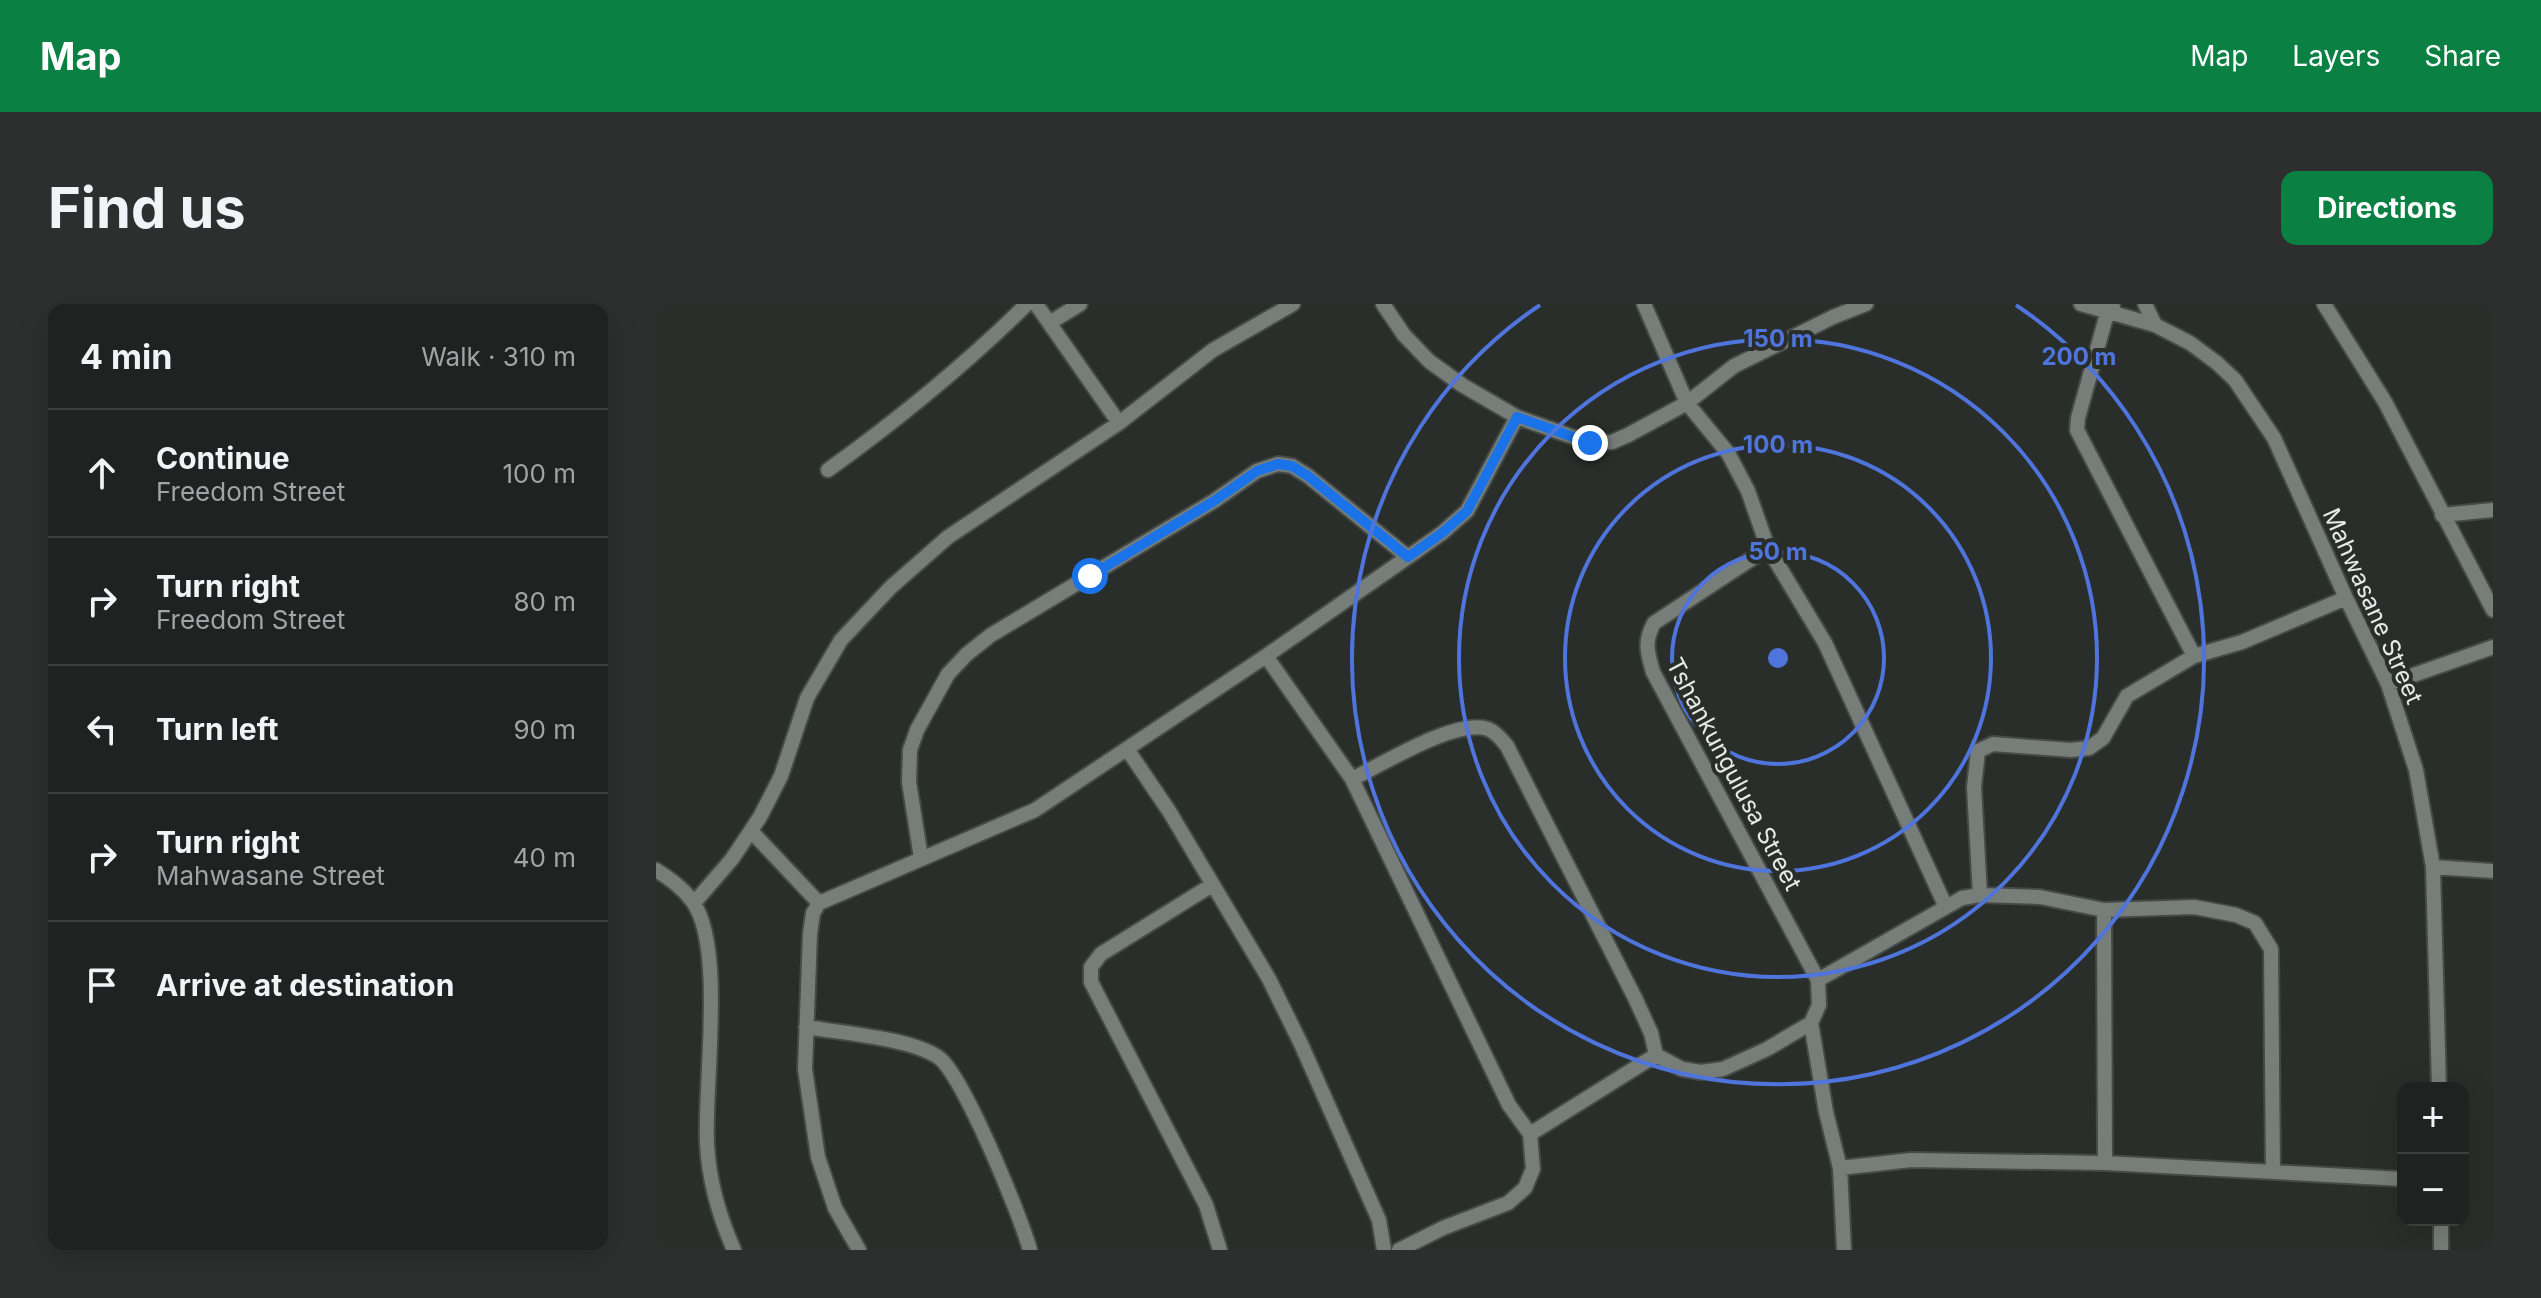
<!DOCTYPE html>
<html lang="en">
<head>
<meta charset="utf-8">
<style>
	:root { --surface:#1f2220; --page:#2c2f2d; --text:#f1f3f6; --muted:#a1a4a5; --line:#3c3f3e; --accent:#0b8043 }
	body { margin:0; font-family:Inter,sans-serif; background:var(--page); color:var(--text) }
	.controls { position:absolute; right:24px; bottom:24px; display:grid; overflow:hidden; border-radius:16px; box-shadow:0 8px 32px #0002 }
	.controls button { width:72px; height:72px; display:grid; place-items:center; padding:0; border:0; border-bottom:2px solid var(--line); background:var(--surface); color:var(--text); font:40px sans-serif }
	.stop { position:absolute; width:24px; height:24px; margin:-18px; border:6px solid #1a73e8; border-radius:50%; background:#fff }
	.stop.end { background:#1a73e8; border-color:#fff; box-shadow:0 2px 8px #0008 }
	.list { margin:0; padding:0; list-style:none }
	h2 { display:flex; justify-content:space-between; align-items:center; height:104px; margin:0; padding:0 32px; font-size:34px }
	h2 small { font-size:26px; font-weight:400; color:var(--muted) }
	.list li { display:grid; grid-template-columns:52px 1fr auto; gap:24px; align-items:center; box-sizing:border-box; height:128px; padding:0 32px; border-top:2px solid var(--line) }
	.list b { display:block; font-size:30px; white-space:nowrap }
	.list p { margin:0; font-size:26px; white-space:nowrap; color:var(--muted) }
	.list em { font-size:26px; font-style:normal; color:var(--muted) }
	.icon { flex:none; width:44px; height:44px; fill:none; stroke:currentColor; stroke-width:2; stroke-linecap:round; stroke-linejoin:round }
	.map { position:relative; flex:none; width:1837px; height:946px; overflow:hidden; border-radius:16px }
	header { display:flex; align-items:center; gap:48px; box-sizing:border-box; height:112px; padding:0 40px; background:var(--accent); color:#fff }
	header strong { font-size:38px }
	nav { display:flex; gap:44px; margin-inline-start:auto; font-size:28px }
	.intro { display:flex; align-items:center; justify-content:space-between; box-sizing:border-box; height:192px; padding:0 48px }
	h1 { margin:0; font-size:56px }
	.button { padding:20px 36px; border-radius:16px; background:var(--accent); color:#fff; font-size:28px; font-weight:700 }
	main { display:flex; gap:48px; padding:0 48px }
	aside { flex:1; background:var(--surface); border-radius:16px; box-shadow:0 8px 32px #0002 }
	.map>svg:first-child { display:block }
	.lines { fill:none; stroke-linecap:round; stroke-linejoin:round }
	.minor-casing { stroke:#454a46; stroke-width:18 }
	.minor { stroke:#777d79; stroke-width:14 }
	.route { stroke:#1a73e8; stroke-width:10 }
	.ring { fill:none; stroke:#4f75dc; stroke-width:4 }
	.labels { text-anchor:middle; dominant-baseline:central; stroke-width:8; stroke-linejoin:round; paint-order:stroke }
	.street-label { font-size:24px; fill:#e6eae8; stroke:#292e2b }
	.centre { fill:#4f75dc; stroke:#292e2b; stroke-width:4 }
	.ring-label { font-size:24px; text-anchor:middle; font-weight:bold; fill:#4f75dc; stroke:#292e2b; stroke-width:8; stroke-linejoin:round; paint-order:stroke }
</style>
</head>
<body>
<header>
<strong>Map</strong>
<nav><a>Map</a><a>Layers</a><a>Share</a></nav>
</header>
<div class="intro"><h1>Find us</h1><a class="button">Directions</a></div>
<main>
<aside>
<h2>4 min<small>Walk · 310 m</small></h2>
<ul class="list">
<li><svg class="icon" aria-label="ahead" viewBox="0 0 24 24"><path d="M12 20V5M6 11l6-6 6 6"/></svg><div><b>Continue</b><p>Freedom Street</p></div><em>100 m</em></li>
<li><svg class="icon" aria-label="right" viewBox="0 0 24 24"><path d="M7 20v-9h11M14 6l5 5-5 5"/></svg><div><b>Turn right</b><p>Freedom Street</p></div><em>80 m</em></li>
<li><svg class="icon" aria-label="left" viewBox="0 0 24 24"><path d="M17 20v-9H6M10 6l-5 5 5 5"/></svg><div><b>Turn left</b></div><em>90 m</em></li>
<li><svg class="icon" aria-label="right" viewBox="0 0 24 24"><path d="M7 20v-9h11M14 6l5 5-5 5"/></svg><div><b>Turn right</b><p>Mahwasane Street</p></div><em>40 m</em></li>
<li><svg class="icon" aria-label="arrive" viewBox="0 0 24 24"><path d="M6 21V4h12l-3 4 3 4H6"/></svg><div><b>Arrive at destination</b></div></li>
</ul>
</aside>
<div class="map">
<svg width="1837" height="946" viewBox="0 0 1837 946">
	<rect width="100%" height="100%" fill="#292e2b"/>
	<g class="lines">
		<g class="minor-casing">
			<path id="minor" d="M380 0 463 119
				M727 0 748 31 773 57 806 81 861 113 934 139 956 138 972 131 1031 99 1078 62 1177 13 1210 0
				M988 0 1031 99 1072 149 1092 187 1112 244 1169 339 1289 601
				M1425 0 1499 21 1534 39 1561 59 1579 76 1618 134 1690 294 1732 380 1760 466 1777 563 1783 784
				M1489 0 1499 21
				M1668 0 1729 98 1837 306
				M1457 3 1452 6 1422 114 1421 126 1538 352
				M395 18 424 0
				M172 166C243 115 309 61 371 0
				M1786 211 1837 206
				M1112 244 998 319C988 338 991 347 997 368L1162 676
				M610 352 696 475 853 801 874 830 877 865 869 884 852 899 787 924 743 946
				M1732 380 1837 343
				M471 445 513 507 613 675 645 740 723 916 728 946
				M696 475C727 460 800 414 832 425 840 428 846 436 851 442L979 694 995 729 1000 751 1026 765 1045 768 1067 765 1111 745 1155 719 1163 701 1162 676 1306 594 1324 591 1384 593 1448 606 1538 603 1580 611 1599 619 1615 645 1617 868
				M95 527 163 599
				M265 554 253 478 254 446 261 426 292 370 311 350 335 331 558 197 601 167 622 160 636 162 652 172 752 253
				M1777 563 1837 567
				M0 566C14 575 27 584 37 598 69 644 48 781 51 840 53 877 63 912 78 946
				M556 581 445 650 435 663V678L550 901 564 946
				M1324 591 1318 483 1322 447 1337 440 1415 446 1433 444 1447 434 1471 392 1538 352 1586 338 1690 294
				M38 599 76 555 104 513 125 472 151 394 185 336 235 283 292 233 463 119 557 46 637 0
				M1448 606 1449 859 1747 875
				M1155 719 1170 808 1184 864
				M150 723C186 729 253 734 282 753 306 768 365 913 374 946
				M874 830 1000 751
				M203 946 179 904 162 853 149 765 154 630 157 609 163 599 379 506 610 352 752 253 786 229 811 207 861 113
				M1188 946 1184 864 1255 856 1449 859
				M1785 946V916"/>
		</g>
		<use href="#minor" class="minor"/>
	</g>
	<g class="lines">
		<path class="route" d="M434 272 558 197 601 167 622 160 636 162 652 172 752 253 786 229 811 207 861 113 934 139"/>
	</g>
	<g class="ring">
		<circle cx="1122" cy="354" r="106"/>
		<circle cx="1122" cy="354" r="213"/>
		<circle cx="1122" cy="354" r="319"/>
		<path d="M1360 1A426 426 0 1 1 884 1"/>
	</g>
	<g class="labels">
		<g class="street-label">
			<text transform="translate(1717 302) rotate(66)">Mahwasane Street</text>
			<text transform="translate(1078 470) rotate(62)">Tshankungulusa Street</text>
		</g>
	</g>
	<circle cx="1122" cy="354" r="12" class="centre"/>
	<g class="ring-label">
		<text x="1122" y="43">150 m</text>
		<text x="1423" y="61">200 m</text>
		<text x="1122" y="149">100 m</text>
		<text x="1122" y="256">50 m</text>
	</g>
</svg>
<div class="controls">
<button>+</button>
<button>−</button>
</div>
<div class="stop" style="left:434px;top:272px"></div>
<div class="stop end" style="left:934px;top:139px"></div>
</div>
</main>
</body>
</html>
